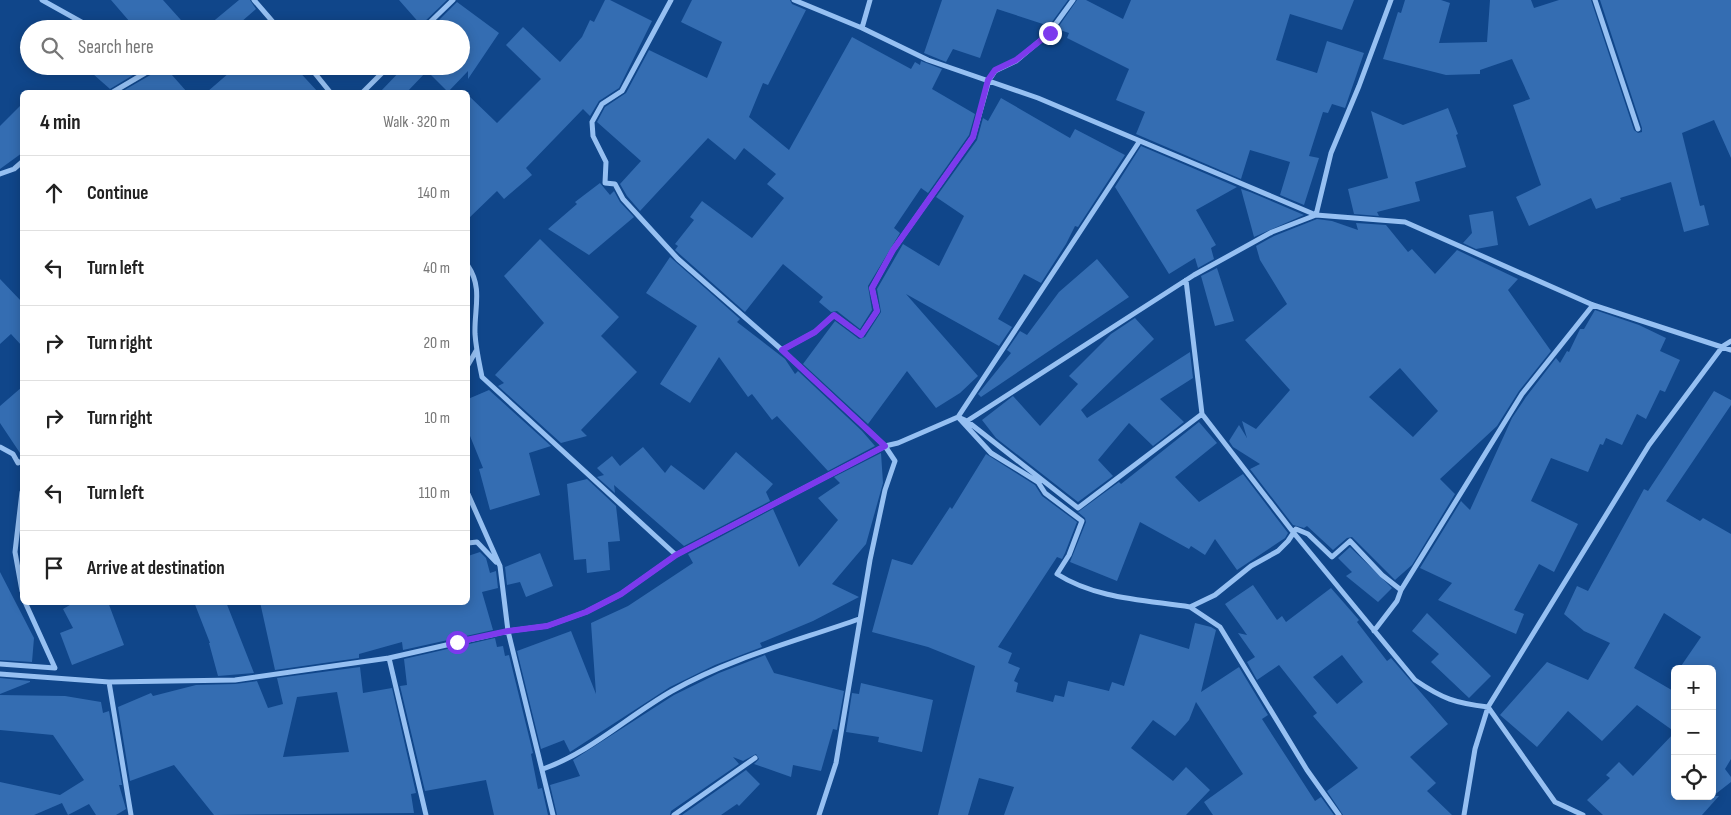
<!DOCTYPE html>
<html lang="en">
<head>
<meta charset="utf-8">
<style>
	:root { --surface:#fff; --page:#f2f2f2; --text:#222; --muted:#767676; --line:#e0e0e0 }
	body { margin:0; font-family:"Sofia Sans Condensed",sans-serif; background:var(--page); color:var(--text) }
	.controls { position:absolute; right:15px; bottom:15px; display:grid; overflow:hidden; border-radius:8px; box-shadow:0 2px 12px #0003 }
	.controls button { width:45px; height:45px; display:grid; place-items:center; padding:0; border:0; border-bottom:1px solid var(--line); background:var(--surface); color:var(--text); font:25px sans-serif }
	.stop { position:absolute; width:15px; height:15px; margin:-11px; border:4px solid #7c3aed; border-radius:50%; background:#fff }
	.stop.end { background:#7c3aed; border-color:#fff; box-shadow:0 1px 5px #0008 }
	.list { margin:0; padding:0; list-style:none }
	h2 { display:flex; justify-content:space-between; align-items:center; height:65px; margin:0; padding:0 20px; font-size:21px }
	h2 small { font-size:16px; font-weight:400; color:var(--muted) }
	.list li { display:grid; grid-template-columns:32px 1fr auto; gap:15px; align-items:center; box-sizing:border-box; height:75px; padding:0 20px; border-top:1px solid var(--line) }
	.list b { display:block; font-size:19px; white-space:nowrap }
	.list em { font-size:16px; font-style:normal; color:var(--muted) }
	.icon { flex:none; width:28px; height:28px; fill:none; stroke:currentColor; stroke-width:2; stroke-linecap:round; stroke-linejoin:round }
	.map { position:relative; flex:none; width:1731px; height:815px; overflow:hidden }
	.search { position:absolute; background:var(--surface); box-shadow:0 2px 12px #0003; left:20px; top:20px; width:450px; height:55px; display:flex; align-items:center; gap:12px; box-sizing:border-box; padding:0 18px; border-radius:28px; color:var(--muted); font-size:19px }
	.panel { position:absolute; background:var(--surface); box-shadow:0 2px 12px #0003; left:20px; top:90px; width:450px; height:515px; border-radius:8px }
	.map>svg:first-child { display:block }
	.building { fill:#346db2; fill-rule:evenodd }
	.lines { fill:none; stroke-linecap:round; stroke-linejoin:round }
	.minor { stroke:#96c0f2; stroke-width:5 }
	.route { stroke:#7c3aed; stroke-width:6 }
</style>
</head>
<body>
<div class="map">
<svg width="1731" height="815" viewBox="0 0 1731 815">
	<rect width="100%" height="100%" fill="#10468a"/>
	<path class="building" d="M111 0H163L189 29H136Z
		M239 0H250L256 9 233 29H204Z
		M399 0H447L421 25Z
		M605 0H610L652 21 619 88 599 101 590 116 583 109 526 168 532 175 504 199 497 191 468 219V95L497 123 541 79 506 45 523 27 560 62 582 37 590 20 594 22Z
		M692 0H790L792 4 806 10 768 85 763 83 749 117 789 150 852 37 911 69 915 62 920 65 921 61 942 69 932 89 975 114 969 135 928 193 921 188 894 228 900 233 868 286 872 310 860 329 837 311 831 312 819 302 823 297 783 264 745 312 675 250 678 246 675 244 694 220 690 217 702 201 752 238 784 198 767 184 776 174 744 148 735 160 708 138 640 211 627 196 620 184 641 161 597 122 605 107 626 93 649 50 707 78 722 42 681 22Z
		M942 0H1068L1049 26 997 9 980 58 953 49 946 62 924 53Z
		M1077 0H1086L1123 19 1131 0H1354L1342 30 1290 14 1276 60 1317 73 1327 41 1364 53 1345 108 1332 104 1328 113 1323 112 1309 156 1319 158 1304 205 1280 195 1290 162 1250 150 1241 179 1136 134 1145 112 1116 100 1129 69 1067 38 1069 33 1057 29Z
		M1405 0H1441L1450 3 1439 43 1487 42 1490 0H1531L1534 8 1559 0H1591L1634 130 1638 133 1642 132V128L1600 0H1731V158L1714 120 1682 133 1700 206 1704 205 1709 225 1684 232 1671 182 1620 198 1621 200 1596 209 1591 198 1529 226 1516 197 1541 185 1513 105 1530 99 1512 59 1480 70V74L1446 75 1383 59 1398 12 1401 13Z
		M457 2 499 33 468 79V71L448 92 427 71 407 92H380L405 66H461V29H430Z
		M84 66H148L110 89Z
		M161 66H164L187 92H121L159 70Z
		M237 66H294L318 92H207Z
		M1001 98 1070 138 1075 129 1125 155 1078 227 1075 226 1066 244 1041 283 1024 274 998 319 1012 327 999 346 906 294 978 376 960 393 936 408 907 371 868 424 803 364 835 321 859 339 865 337 881 312 877 289 903 244 939 266 964 216 936 197 977 140 983 118 988 121Z
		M22 104V153L0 169V126Z
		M1448 108 1458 134 1456 135 1466 167 1415 182 1420 201 1377 212 1379 216 1354 214 1348 189 1388 178 1371 111 1403 125Z
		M1141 146 1237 187 1196 210 1216 245 1211 248 1214 259 1198 268 1195 258 1169 274 1115 187Z
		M600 183 610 195 614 191 620 202 634 217 589 255 548 229 577 204 575 202Z
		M1241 189 1250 192 1304 215 1254 237Z
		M1493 211 1498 245 1476 249 1463 243 1472 233 1469 215Z
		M1317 219 1332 221 1358 230 1356 223 1386 225 1408 252 1412 249 1435 274 1457 250 1518 279 1508 290 1551 351 1519 391 1497 426 1440 479 1455 494 1412 565 1395 580 1352 537 1347 538 1333 550 1307 526 1304 528 1293 525 1250 469 1260 464 1233 447 1229 441 1239 425 1247 438 1242 421 1256 429 1290 390 1245 340 1287 304 1260 260 1256 246 1274 236ZM1400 368 1438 411 1413 437 1369 397Z
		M540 239 619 317 601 336 637 372 581 430 587 436 561 443 498 386 504 383 495 375 544 323 504 276Z
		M670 257 740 319 737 322 785 359 795 374 798 371 862 431 875 446 828 471 777 416 772 420 752 394 748 397 719 357 690 403 660 384 697 326 646 293Z
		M1097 259 1129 297 981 397 978 394 1011 353 1007 350 1020 331 1027 335 1059 292Z
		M1217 268 1234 321 1215 326 1201 276Z
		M0 279 22 302V346L11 334 0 344Z
		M1595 310 1639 325 1666 338 1660 351 1680 360 1665 392 1660 390 1646 419 1637 414 1622 445 1606 438 1603 445 1600 444 1588 472 1551 458 1531 501 1578 524 1554 572 1539 564 1514 610 1524 614 1516 634 1438 600 1452 583 1420 568 1461 501 1470 510 1512 418 1526 397 1556 358 1560 363 1567 351 1569 352 1580 329H1584Z
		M1135 318 1154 339 1081 410 1087 418 1190 352 1193 378 1160 399 1184 422 1153 446 1129 423 1098 460 1113 476 1078 502 996 438 982 420 1013 396 1040 426 1078 384 1069 376 1111 334Z
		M22 387V456L0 423V406Z
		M489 390 551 446 529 453 540 495 490 510 479 469 483 468 468 431V399Z
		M1714 391 1731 400V405L1666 501 1700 521 1703 518 1731 534V759L1725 769 1731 777V782L1713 796H1719L1702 815H1603L1587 800 1610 778 1606 775 1619 762 1633 776 1675 732 1637 705 1602 741 1568 711 1537 747 1500 715 1547 662 1588 680 1610 643 1584 631 1564 614 1577 586 1588 591 1644 489 1648 491ZM1664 613 1701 637 1679 669H1712V796H1675V692L1634 668Z
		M1199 422 1217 443 1175 477 1199 502 1243 474 1288 533 1285 538 1237 570 1215 539 1205 555 1191 546 1189 549 1140 522 1117 581 1070 562 1086 522 1085 518 1078 512 1119 482 1121 484Z
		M643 447 665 473 671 465 704 490 736 452 773 484 766 492 770 501 684 546 614 485 615 493 597 477 604 475 597 468 612 456 620 466Z
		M881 453 883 483 866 544 832 584 859 597 813 621 760 643 762 647 715 665 670 687 570 752 564 740 541 749 517 651 571 631 596 694 591 623 628 606 693 563 688 554 773 509 799 567 838 520 818 498 840 483 834 477Z
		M986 454 1035 485 1042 496 1077 522 1065 553 1062 559 1057 557 998 647 1012 653 1008 663 1020 668 1014 681 1018 683 1016 692 1053 702 1055 695 1064 697 1068 681 1109 691 1112 682 1124 686 1140 634 1189 649 1195 623 1211 627 1216 630 1201 692 1239 667 1268 715 1262 719 1315 801 1321 797 1334 815H1213L1204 802 1243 774 1196 702 1189 720 1175 736 1153 720 1131 748 1173 781 1186 767 1210 790 1186 815H1004L1014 787 979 778 968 815H938L975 666 928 647 872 632 892 559 912 565 950 507 952 509Z
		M587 479 616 506 620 541 608 542 610 570 587 573 586 559 574 560 567 484Z
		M1350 547 1392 588 1378 602 1346 576 1352 572 1338 558Z
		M480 552 486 558 490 573 496 571 498 588 482 592 493 630 403 650 402 642 359 654V658L275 670 260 602H468V556Z
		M540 553 553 586 526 597 520 582 507 585 505 567Z
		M0 572 34 638 32 662 0 660Z
		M1253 585 1277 620 1282 616 1286 622 1331 588 1359 620 1357 622 1387 661 1391 658 1448 724 1410 757 1436 783 1427 791 1452 815H1343L1327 791 1358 768 1313 716 1317 713 1279 665 1257 680 1247 662 1255 657 1238 633 1247 635 1225 604ZM1342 655 1363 682 1337 704 1313 677Z
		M75 602H108L124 645 72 665 60 633 73 628 63 609Z
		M194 602H226L254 673 218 676 209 643H210Z
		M1427 613 1491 676 1469 698 1431 662 1439 654 1412 631Z
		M495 638 497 647 503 646 505 656 509 655 533 753 531 754 538 789 542 788 548 815H494L486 780 425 791 400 686 407 685 404 659Z
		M765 655 774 673 844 691 837 730 833 729 821 771 793 765 791 777 754 764 759 759 756 754 743 761 733 757 739 764 671 811 670 815H557L550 785 580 776 573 760 674 695 719 673Z
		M360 667 363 693 392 688 416 793 411 794 414 813 214 815 174 765 130 781 118 707 151 693 153 696 196 685 235 684 257 681 268 708 283 704 277 678ZM337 692 349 752 283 757 297 697Z
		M0 678 30 681V682L0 694Z
		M861 683 933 700 922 752 878 742 879 737 846 732 852 693 859 694Z
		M0 695 65 696 101 702 103 713 109 711 122 785H119L126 809 116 815H96L89 804 68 815 62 803 34 815H0V782L60 795 84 780 53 735 0 730Z
		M746 770 760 784 739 806 737 804 721 815H682Z"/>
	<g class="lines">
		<path class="minor" d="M42 0 94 29
			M254 0 279 29
			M671 0 622 91 602 104 592 122 593 136 606 162 605 183 615 184 623 199 678 259 782 350 885 446 895 461 885 490 870 560 836 763 819 815
			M794 0 862 28 928 60 1038 98 1316 215 1405 222 1593 305 1731 350
			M1595 0 1638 129
			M862 28 870 0
			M423 29 453 0
			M309 66 330 92
			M113 92 157 66
			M363 92 389 66
			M1139 142 958 417 991 453 1038 482 1045 493 1082 521 1069 555 1057 574C1096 599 1146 600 1190 607
			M0 174 14 169 22 162
			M468 266C483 288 474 309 475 334 476 349 479 362 482 377L676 555
			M1186 280 1202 414 1293 532 1415 680C1443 699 1455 703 1488 707L1555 802 1583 815
			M782 350 815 332 834 315 861 335 877 311 872 288 893 250 973 137 989 80 995 71 1016 61 1049 33 1073 0
			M468 365 476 351
			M967 421 1078 508 1202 414
			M0 447 13 454 18 463 22 461
			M22 492 15 552 22 591
			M468 494 500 566 508 631 553 815
			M468 543 477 542 496 562
			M1374 631 1397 601 1401 590
			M389 658 426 815
			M0 664 55 668 25 602
			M0 674 109 682 235 680 389 658 508 631 547 626 586 612 621 594 676 555 885 446 898 443 958 417 967 421 1194 275 1272 232 1316 215 1331 153 1359 86 1391 0
			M109 682 131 815
			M543 769C591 752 628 716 672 691 730 658 797 641 859 619
			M674 815 755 758
			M1339 815 1307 770 1220 627 1190 607 1215 595 1251 566 1278 551 1288 541 1296 529 1308 534 1332 557 1350 541 1382 575 1401 590 1522 394 1593 305
			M1464 815 1475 749 1488 707 1649 445 1723 346 1731 341"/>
	</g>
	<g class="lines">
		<path class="route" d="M457 642 508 631 547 626 586 612 621 594 676 555 885 446 782 350 815 332 834 315 861 335 877 311 872 288 893 250 973 137 988 80 995 70 1016 60 1050 33"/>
	</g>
</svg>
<div class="controls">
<button>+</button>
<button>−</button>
<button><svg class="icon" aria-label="locate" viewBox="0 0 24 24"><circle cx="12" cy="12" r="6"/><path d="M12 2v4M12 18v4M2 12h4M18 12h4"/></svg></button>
</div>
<div class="stop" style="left:457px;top:642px"></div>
<div class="stop end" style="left:1050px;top:33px"></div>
<div class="search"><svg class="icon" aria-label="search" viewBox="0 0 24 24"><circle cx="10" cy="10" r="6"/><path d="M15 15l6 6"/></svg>Search here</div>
<section class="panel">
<h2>4 min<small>Walk · 320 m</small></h2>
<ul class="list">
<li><svg class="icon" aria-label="ahead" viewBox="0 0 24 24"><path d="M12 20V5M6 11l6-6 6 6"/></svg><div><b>Continue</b></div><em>140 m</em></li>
<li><svg class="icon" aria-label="left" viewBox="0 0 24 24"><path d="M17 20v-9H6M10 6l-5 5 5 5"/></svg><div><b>Turn left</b></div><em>40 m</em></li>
<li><svg class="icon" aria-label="right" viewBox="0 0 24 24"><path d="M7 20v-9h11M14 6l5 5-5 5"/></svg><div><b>Turn right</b></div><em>20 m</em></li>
<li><svg class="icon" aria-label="right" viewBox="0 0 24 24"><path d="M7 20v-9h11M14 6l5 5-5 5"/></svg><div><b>Turn right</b></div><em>10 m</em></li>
<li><svg class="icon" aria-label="left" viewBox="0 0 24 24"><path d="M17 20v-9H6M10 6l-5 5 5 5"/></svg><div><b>Turn left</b></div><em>110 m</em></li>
<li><svg class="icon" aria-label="arrive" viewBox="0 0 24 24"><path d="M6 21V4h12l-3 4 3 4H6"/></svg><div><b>Arrive at destination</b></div></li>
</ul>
</section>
</div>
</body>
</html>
